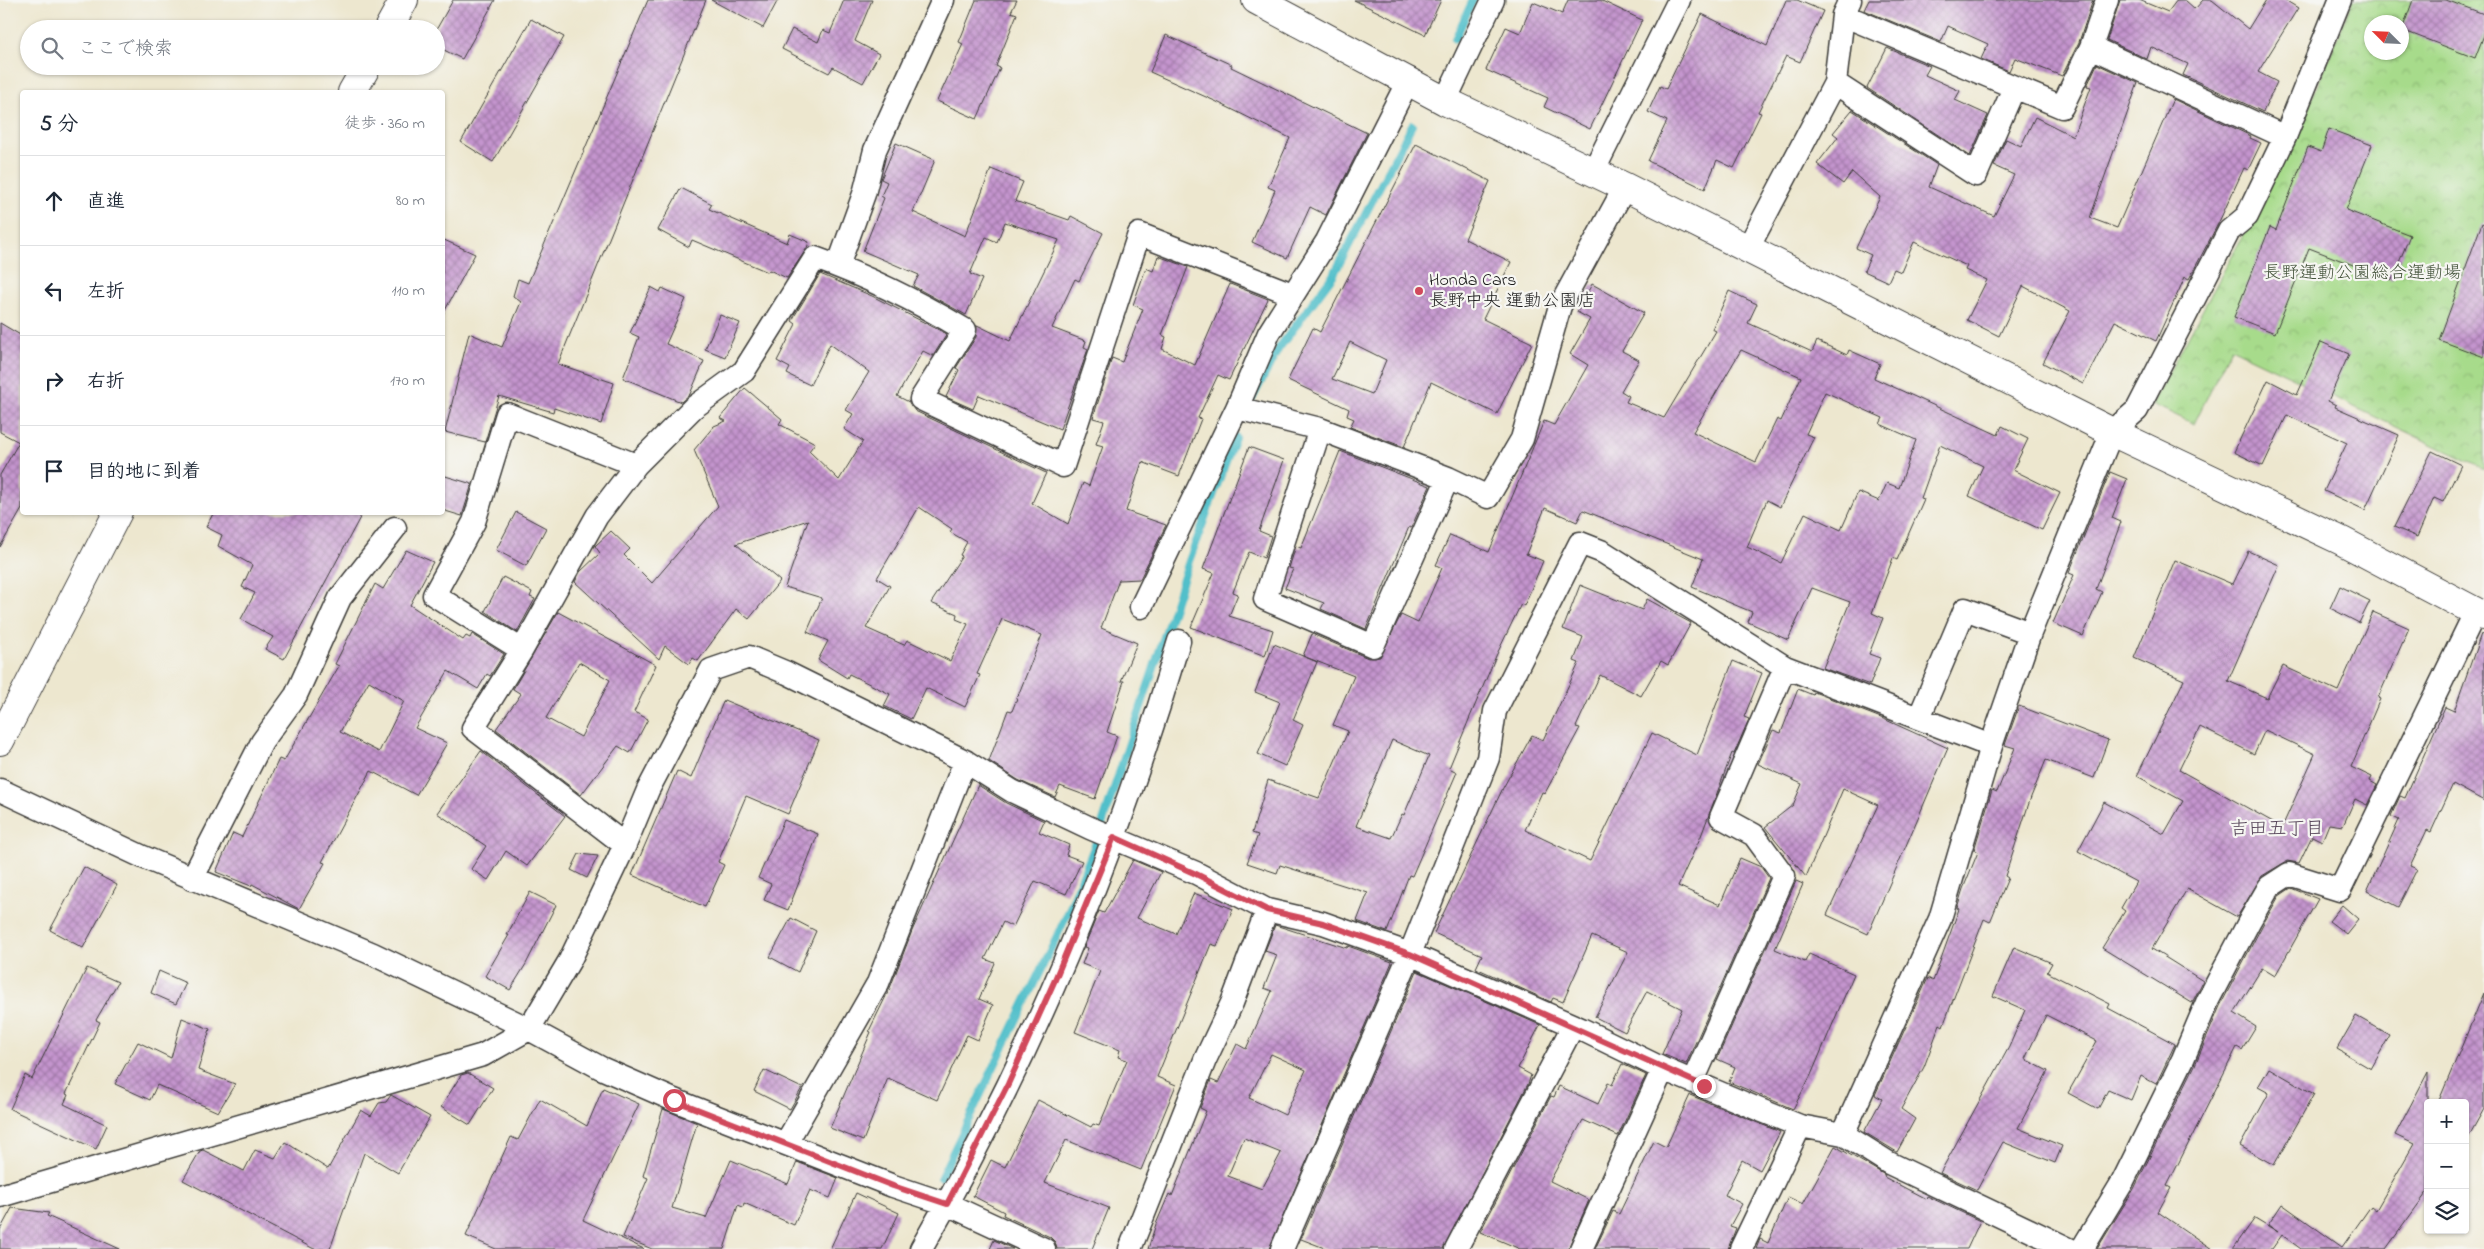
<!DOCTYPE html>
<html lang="ja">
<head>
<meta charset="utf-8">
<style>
	:root { --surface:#fff; --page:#f6f6f7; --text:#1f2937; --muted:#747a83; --line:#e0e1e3 }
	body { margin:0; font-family:"Indie Flower","Klee One",sans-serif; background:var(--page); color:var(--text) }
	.controls { position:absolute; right:15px; bottom:15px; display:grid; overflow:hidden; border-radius:5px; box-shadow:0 1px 4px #0004 }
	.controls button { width:45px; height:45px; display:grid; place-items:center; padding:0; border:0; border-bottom:1px solid var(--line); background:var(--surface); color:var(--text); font:25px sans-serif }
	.compass { position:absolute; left:2364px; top:15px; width:45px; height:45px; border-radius:50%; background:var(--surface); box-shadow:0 1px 4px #0004; rotate:294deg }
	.stop { position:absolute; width:15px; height:15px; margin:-11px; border:4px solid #d1495b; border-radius:50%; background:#fff }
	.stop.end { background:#d1495b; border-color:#fff; box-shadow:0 1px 5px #0008 }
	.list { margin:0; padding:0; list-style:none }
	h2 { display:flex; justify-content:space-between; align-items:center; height:65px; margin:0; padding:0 20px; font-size:21px }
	h2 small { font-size:16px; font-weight:400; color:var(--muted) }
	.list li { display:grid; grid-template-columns:32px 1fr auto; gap:15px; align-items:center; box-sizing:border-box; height:90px; padding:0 20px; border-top:1px solid var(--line) }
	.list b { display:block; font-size:19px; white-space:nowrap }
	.list em { font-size:16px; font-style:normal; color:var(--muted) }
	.icon { flex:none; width:28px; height:28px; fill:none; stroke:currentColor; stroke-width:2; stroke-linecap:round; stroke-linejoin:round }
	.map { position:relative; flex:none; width:2484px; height:1249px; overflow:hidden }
	.search { position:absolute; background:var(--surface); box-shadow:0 1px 4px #0004; left:20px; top:20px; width:425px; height:55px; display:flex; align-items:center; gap:12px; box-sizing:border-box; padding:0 18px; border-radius:28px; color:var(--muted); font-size:19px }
	.panel { position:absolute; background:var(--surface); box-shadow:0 1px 4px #0004; left:20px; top:90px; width:425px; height:425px; border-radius:5px }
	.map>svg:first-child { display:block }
	.park { fill:url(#park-crowns); stroke:#627c54; fill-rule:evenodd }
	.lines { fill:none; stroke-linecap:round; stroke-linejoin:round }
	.stream { stroke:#51bfca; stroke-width:8 }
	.building { fill:url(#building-cross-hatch); fill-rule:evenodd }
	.minor-casing { stroke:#3b3a37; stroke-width:25 }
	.tertiary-casing { stroke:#3b3a37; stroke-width:30 }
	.minor { stroke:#fff; stroke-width:22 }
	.tertiary { stroke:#fff; stroke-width:28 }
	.route { stroke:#d1495b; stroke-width:6 }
	.poi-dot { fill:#d1495b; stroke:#f6f6f2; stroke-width:2 }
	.labels { text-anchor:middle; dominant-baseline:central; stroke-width:4.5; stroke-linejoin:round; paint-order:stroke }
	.park-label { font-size:18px; fill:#46553d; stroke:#f6f6f2 }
	.poi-label { font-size:18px; fill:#1c1c1c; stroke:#f6f6f2; text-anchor:start }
	.neighbourhood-label { font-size:19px; fill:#57465a; stroke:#f6f6f2 }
</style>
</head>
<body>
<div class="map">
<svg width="2484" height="1249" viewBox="0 0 2484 1249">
	<defs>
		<pattern id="park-crowns" width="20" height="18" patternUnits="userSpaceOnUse" patternTransform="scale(1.25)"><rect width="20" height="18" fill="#a7db8b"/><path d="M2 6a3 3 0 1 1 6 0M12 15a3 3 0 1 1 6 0" fill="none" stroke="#8fbb77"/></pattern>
		<pattern id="building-cross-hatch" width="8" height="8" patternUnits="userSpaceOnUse" patternTransform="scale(1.25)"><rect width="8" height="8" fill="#c494ce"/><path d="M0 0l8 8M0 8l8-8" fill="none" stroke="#9e78a6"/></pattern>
	</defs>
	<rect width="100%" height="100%" fill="#f6f6f2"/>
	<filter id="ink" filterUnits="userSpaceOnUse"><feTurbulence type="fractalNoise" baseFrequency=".02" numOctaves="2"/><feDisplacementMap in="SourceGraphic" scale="10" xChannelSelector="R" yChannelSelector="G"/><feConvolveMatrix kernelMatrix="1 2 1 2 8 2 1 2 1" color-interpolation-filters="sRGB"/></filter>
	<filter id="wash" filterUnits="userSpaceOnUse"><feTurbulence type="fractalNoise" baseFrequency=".0096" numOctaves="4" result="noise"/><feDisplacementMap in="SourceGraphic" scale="20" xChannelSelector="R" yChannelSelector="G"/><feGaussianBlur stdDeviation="1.12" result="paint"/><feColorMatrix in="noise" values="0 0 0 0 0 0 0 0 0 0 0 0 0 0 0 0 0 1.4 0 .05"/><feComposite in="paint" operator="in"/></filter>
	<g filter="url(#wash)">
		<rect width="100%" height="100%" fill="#ede7cf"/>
		<path class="park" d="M2353 0H2484V469L2231 348 2194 424 2152 404 2297 135ZM2372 22H2402V52H2372Z"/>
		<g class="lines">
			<path class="stream" d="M1455 39 1473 0
				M1252 399 1279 348 1334 274 1412 125
				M941 1177 1067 915 1097 840 1189 561 1235 437"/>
		</g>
		<g id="blocks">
			<path class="building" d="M453 0H495L462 59 436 46V30Z
				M648 0H706L558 364 614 383 601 424 554 408 553 412 499 396 485 442 445 432 469 333 502 347 521 302 513 296 518 279 528 283Z
				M711 0H778L763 28Z
				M844 0H872L855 41 879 54 863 83 833 67 829 73 782 49 792 29 818 42 823 30 830 33Z
				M976 0H1017L1011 12 1017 14 996 66 1000 68 977 119 937 101 963 44 959 42Z
				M1354 0H1441L1425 35Z
				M1568 0H1600L1642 20 1590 129 1544 107 1548 98 1486 70 1506 27 1520 33 1533 2 1562 14Z
				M1786 0H1797L1823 11 1800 62 1786 56 1758 112 1761 113 1734 168 1717 160 1705 189 1648 161 1667 121 1648 112 1660 86 1666 89 1702 14 1767 46Z
				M1869 0H2093L2079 42 2062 76 2015 58 2009 71 1981 59 1988 44 1948 26 1941 42 1864 10Z
				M2120 0H2139L2168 12 2177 0H2185L2195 9 2203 0H2212L2248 29 2266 0H2285L2298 8 2258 72 2277 82 2263 112 2183 75 2188 64 2151 47 2147 59 2107 40Z
				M2413 0H2446L2484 14V35L2475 58 2402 30Z
				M531 19 564 37 493 162 461 142Z
				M1166 35 1232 65 1231 67 1367 133 1326 215 1310 207 1287 258 1252 242 1275 190 1268 187 1290 138 1215 101 1150 72Z
				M1887 48 1930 66 1925 75 1960 91 1955 100 1988 115 1970 156 1867 88Z
				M2097 64 2138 83 2090 218 2117 228 2173 99 2251 136 2250 138 2261 143 2248 170 2244 168 2218 224 2189 279 2185 277 2156 341 2115 321 2083 384 2043 363 2070 311 2023 286 1999 336 1967 320 1987 280 1965 270 1967 266 1914 242 1901 272 1894 269 1888 282 1864 271 1871 255 1856 248 1880 197 1852 172 1843 184 1817 164 1838 137 1833 133 1852 110 1937 165 1929 187 1994 216 2014 175 1994 166 2006 139 2021 146 2035 117 2073 136 2091 87 2087 86Z
				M2329 129 2372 145 2346 210 2410 235 2392 280 2309 248 2275 333 2234 317 2270 227 2276 230 2308 147 2321 152Z
				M896 143 935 160 913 212 965 236 991 169 1023 182 1015 201 1069 220 1071 216 1103 233 1079 281 1075 279 1052 328 1086 341 1084 347 1088 349 1060 429 979 395 973 409 946 397 959 370 956 368 976 337 977 325 1010 341 1059 240 1005 222 997 242 986 237 970 274 982 279 966 315 913 286 919 275 863 251 884 198 881 196 887 182 881 179Z
				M1416 144 1490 181 1465 239 1511 262 1483 319 1532 343 1497 414 1431 382 1404 447 1350 427 1354 419 1347 416 1349 409 1288 380 1313 328 1320 332ZM1350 342 1386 360 1372 394 1332 379Z
				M681 188 712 204 709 209 787 243 790 234 809 242 807 248 787 278 769 270 768 272 692 240 689 247 658 230Z
				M2482 223 2484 224V357L2439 340Z
				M442 239 475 254 442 316Z
				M1158 256 1188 267 1162 335 1166 337 1162 349 1195 365 1230 284 1268 299 1229 380 1218 375 1198 418 1201 419 1179 476 1142 462 1126 511 1166 525 1140 579 1119 580 1101 628 1137 643 1121 681H1124L1107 732 1117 736 1095 799 1060 786 1055 797 1018 780 989 761 1008 710 1012 711 1042 635 1002 619 977 674 980 675 965 707 926 688 911 719 884 706 890 694 849 674 847 678 818 660 828 641 807 632 822 598 785 587 808 520 736 544 780 581 749 619 736 609 698 661 693 658 689 664 665 646 659 659 575 582 580 572 600 553 595 546 611 531 630 549 624 555 652 583 718 506 694 450 714 426 726 421 720 418 745 388 782 419 779 424 815 443 809 451 839 480 863 441 844 429 853 414 846 410 869 372 830 344 810 385 787 374 790 368 777 361 796 324 792 321 795 315 820 274 872 296 947 334 933 356 923 351 897 396 909 402 915 411 1046 473 1032 503 1068 524 1083 483 1089 486 1103 446 1096 444 1104 421 1093 418 1112 358 1122 362 1143 309 1133 305 1146 268 1153 271ZM919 507 952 529 950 532 967 542 960 555 962 556 931 603 957 614 956 619 968 624 950 661 907 640 904 645 866 628 890 586 877 578Z
				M1592 284 1644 313 1622 351 1639 360 1621 391 1629 396 1626 402 1664 418 1716 331 1712 329 1729 291 1757 304 1748 323 1812 352 1817 341 1847 355 1849 350 1880 364 1874 378 1998 435 2002 426 2028 439 2013 470 2060 493 2042 530 1969 496 1983 466 1940 445 1921 498 1924 499 1897 560 1893 558 1872 613 1883 618 1869 654 1880 658 1870 685 1823 668 1850 602 1812 588 1788 640 1748 622 1752 612 1692 587 1703 559 1583 510 1577 522 1545 508 1526 554 1543 561 1524 606 1521 604 1496 656 1470 717 1449 768 1457 772 1412 876 1409 875 1387 932 1357 921 1368 893 1280 865 1277 873 1247 863 1258 835 1252 833 1268 780 1319 798 1348 731 1333 725 1354 676 1303 656 1312 634 1368 658 1380 657 1401 615 1418 623 1442 568 1436 565 1450 535 1489 552 1544 421 1554 425 1588 365 1570 354 1590 319 1577 312ZM1741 350 1801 377 1781 421 1777 419 1756 462 1693 432ZM1825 392 1883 418 1880 424 1916 440 1899 488 1887 483 1879 501 1858 492 1841 530 1805 513 1781 563 1747 547 1767 500 1780 507 1814 437 1806 434ZM1392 740 1429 756 1404 815 1402 814 1391 838 1356 826Z
				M651 287 660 292 662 288 686 299 666 344 704 361 690 394 681 402 623 378 639 337 630 333Z
				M720 315 740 323 725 357 705 349Z
				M0 323 22 336V509L0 547V475L19 442 0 432Z
				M2321 342 2349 354 2328 401 2336 405 2335 407 2399 435 2365 510 2324 491 2347 443 2287 415 2263 466 2234 452 2268 380 2297 395Z
				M1249 447 1284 460 1259 531 1271 536 1264 558 1249 552 1233 592 1238 594 1229 616 1273 630 1265 656 1191 627 1214 573 1203 569Z
				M1340 451 1430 486 1411 528 1409 527 1366 629 1321 609 1324 603 1285 588 1293 569 1289 568 1296 546 1301 548Z
				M2432 451 2461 465 2443 502 2434 498 2417 537 2394 527Z
				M2110 472 2127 479 2112 518 2121 522 2096 589 2102 592 2083 636 2053 623 2074 575 2069 573Z
				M442 475 472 484 462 516 442 510Z
				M214 512H363L284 659 265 649 273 637 241 619 255 593 242 587 252 565 218 546 222 535 206 527Z
				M516 512 546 528 526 566 496 550Z
				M406 550 433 562 410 605 463 640 466 636 470 638 472 634 504 654 490 676 487 674 478 689 448 671 415 728 447 743 416 795 371 771 322 862 325 863 299 909 252 884 251 886 216 872 233 833 242 837 279 759 284 761 339 666 335 664 375 584 383 589ZM369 681 404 701 379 752 340 732Z
				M2248 551 2279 565 2228 681 2267 698 2283 666 2338 691 2373 612 2409 628 2378 698 2380 699 2351 767 2372 777 2370 781 2377 785 2367 805 2355 799 2343 826 2329 824 2322 841 2312 836 2299 863 2287 861 2262 876 2237 917 2187 889 2152 949 2203 981 2192 1003 2102 948 2125 911 2121 908 2136 882 2078 851 2104 802 2164 834 2183 801 2137 776 2184 680 2134 658 2175 560 2232 584ZM2200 727 2254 754 2265 730 2315 754 2282 827 2179 770Z
				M503 577 532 592 530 597 535 599 517 632 485 611Z
				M1580 585 1642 610 1647 599 1691 623 1668 665 1661 661 1641 696 1600 675 1576 727 1580 728 1545 793 1542 792 1525 830 1590 861 1652 733 1697 755 1733 661 1762 673 1744 717 1749 719 1734 754 1732 753 1701 836 1678 886 1720 905 1740 858 1761 867 1769 878 1686 1064 1662 1054 1682 1009 1647 991 1625 1032 1595 1017 1628 952 1592 936 1563 1002 1553 998 1551 1002 1476 968 1482 955 1434 933 1503 788 1532 735 1543 740 1579 663 1574 661 1583 637 1563 629Z
				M2340 586 2370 601 2359 623 2330 608Z
				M558 612 656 665 634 712 648 719 630 753 618 746 581 795 496 729 521 694 513 689ZM579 662 610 680 581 737 546 718Z
				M2481 634 2484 635V801L2453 784 2431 832 2427 830 2410 866 2417 869 2398 907 2367 891 2399 820 2391 816 2400 796 2405 798 2445 707 2454 711Z
				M1274 644 1317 662 1293 720 1303 725 1285 766 1258 754 1280 702 1255 692Z
				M1798 689 1813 695 1814 692 1886 720 1948 748 1868 934 1827 915 1878 805 1843 789 1806 877 1765 827 1793 805 1802 784 1758 764 1773 730 1781 733Z
				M724 700 819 740 788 814 746 796 718 862 724 865 705 907 632 875 677 771 691 778Z
				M2019 706 2108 740 2094 778 2046 760 2031 797 2005 876 2008 878 1990 922 1984 919 1943 1026 1940 1024 1924 1067 1901 1109 1915 1119 1897 1152 1864 1132 1882 1099 1875 1095 1928 978 1933 981 1959 909 1957 908 1963 889 1978 852 1974 850 1992 790 1997 792 2015 748 2005 745Z
				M481 751 565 816 527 866 506 851 488 880 471 869 486 846 437 813Z
				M978 785 1006 803 1044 821 1039 832 1069 845 1066 855 1082 861 1066 894 1035 881 1013 927 1003 922 985 959 995 963 979 999 993 1005 978 1040 967 1035 937 1100 888 1078 863 1141 830 1128 871 1032 869 1031 890 988 912 931Z
				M784 820 818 834 788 910 764 900 771 884 758 878Z
				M579 854 598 856 587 878 571 870Z
				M1133 860 1161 872 1137 918 1176 934 1194 893 1233 909 1217 946 1211 944 1157 1077 1176 1085 1141 1170 1066 1140 1045 1183 1109 1208 1092 1249H1057L1055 1242 1050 1237 1003 1215 1004 1212 973 1196 991 1160 1005 1167 1038 1100 1091 1127 1093 1124 1099 1126 1127 1060 1118 1057 1120 1050 1075 1032 1100 971 1082 964 1088 948 1084 947 1099 911 1104 913Z
				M84 867 117 885 83 948 50 930Z
				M1796 881 1803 884 1775 949 1805 962 1809 954 1854 974 1811 1075 1793 1109 1729 1082 1735 1067 1717 1059Z
				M2291 888 2318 899 2275 976 2262 968 2234 1013 2256 1027 2242 1050 2237 1047 2167 1186 2171 1188 2158 1212 2212 1249H2097L2134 1189 2195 1065 2220 1006 2262 926 2279 896Z
				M530 892 556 905 526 964 510 990 485 976 509 935H507Z
				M2342 905 2358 919 2346 934 2329 921Z
				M791 918 816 931 798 972 770 957Z
				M1275 925 1347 948 1348 946 1392 962 1269 1249H1148L1156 1224 1169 1194 1172 1196 1206 1111 1200 1108 1211 1080 1218 1083 1237 1044 1246 1049 1272 991 1264 988 1277 955 1265 951ZM1271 1054 1306 1070 1285 1115 1249 1098ZM1244 1138 1281 1153 1262 1189 1228 1176Z
				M2014 947 2052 963 2047 972 2110 1004 2108 1008 2175 1044 2156 1084 2141 1076 2131 1100 2108 1090 2098 1109 2068 1093 2097 1041 2046 1015 2025 1059 2048 1071 2018 1128 2062 1146 2055 1163 2003 1142 1977 1190 1940 1173 2009 1047 2025 1010 1993 996Z
				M87 968 118 982 96 1020 100 1022 66 1094 68 1095 64 1104 107 1125 96 1149 10 1109 25 1075 32 1079Z
				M159 971 186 983 176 1004 151 993Z
				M1417 971 1540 1025 1518 1068 1531 1075 1528 1084 1443 1249H1327L1301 1239Z
				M2484 993V1109L2465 1143V1103H2438Z
				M2356 1016 2390 1035 2371 1069 2337 1049Z
				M182 1018 210 1029 198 1070 235 1084 218 1112 157 1085 150 1100 115 1084 138 1042 171 1058Z
				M1622 1064 1646 1075 1618 1136 1583 1120 1550 1181 1589 1200 1568 1249H1520L1480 1232 1551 1096 1554 1097 1559 1086 1598 1104 1608 1083 1612 1085Z
				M2269 1068 2314 1094 2274 1165 2240 1146 2269 1093 2258 1087Z
				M764 1070 802 1088 790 1109 754 1091Z
				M2428 1072V1191L2386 1249H2301L2282 1235 2272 1249H2233L2255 1218 2278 1232 2268 1225 2282 1204 2342 1247 2371 1206 2376 1210 2414 1144 2395 1135Z
				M468 1073 493 1088 470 1125 441 1107 461 1075Z
				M603 1088 639 1104 583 1220 644 1249H496L466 1236 511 1137 518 1140 540 1099 587 1126Z
				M391 1095 430 1117 398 1173 364 1153 330 1249H314L183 1180 200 1151 203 1150 244 1171 255 1150 275 1158 285 1142 328 1169 361 1110 371 1116 379 1103 386 1102Z
				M1690 1095 1780 1132 1760 1170 1742 1160 1725 1195 1742 1204 1730 1226 1736 1228 1728 1249H1595L1613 1211 1619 1214 1654 1141 1666 1147Z
				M663 1109 697 1123 672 1208 706 1218 731 1160 788 1184 797 1162 838 1178 830 1198 810 1190 794 1225 744 1203 743 1207 738 1205 724 1249H652L623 1237 648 1178 643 1176Z
				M1835 1146 1885 1175 1884 1177 1926 1199 1927 1196 1980 1221 1967 1249H1756L1760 1239 1768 1243 1788 1197 1803 1204Z
				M856 1193 899 1213 882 1249H830Z
				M12 1208 49 1213 47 1216 120 1249H0V1230Z
				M994 1240 1013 1249H990Z"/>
		</g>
	</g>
	<g filter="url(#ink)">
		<use href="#blocks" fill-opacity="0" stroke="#3b3a37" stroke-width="1"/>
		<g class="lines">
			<g class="minor-casing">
				<path id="minor" d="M2107 0 2091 47 2285 137
					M1843 15 2062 107 2091 47
					M1835 83 1976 175 2014 88
					M1445 101 1493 0
					M1593 172 1679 0
					M1748 248 1835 83 1843 15 1850 0
					M838 266 864 194 875 150 943 0
					M1237 408 1320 429 1448 478 1488 497 1522 439 1560 306 1625 187
					M1320 429 1265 599 1373 646 1448 478
					M1141 607 1237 408 1269 333 1327 241 1409 79
					M522 650 434 595 474 522 507 414 636 465
					M1919 718 1965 609 2030 633
					M0 790 143 857 373 954 529 1029 601 1068 674 1100 893 1186 947 1204 1044 1249
					M625 845 473 728 522 650 597 516 636 465 693 408 744 371 815 258C866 276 918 302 965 330L921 399 1063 466 1139 234 1292 294
					M192 879 262 742 296 695 340 598 395 528
					M1693 1081 1784 876 1754 835 1721 817 1785 667 1991 746
					M1843 1134 1940 919 1991 746 2030 633 2112 432 2137 410 2229 231 2247 216 2285 137 2340 0
					M786 1143 878 983 965 761
					M0 1196 483 1055 529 1029 570 960 625 845 648 790 711 670 749 657 787 673 965 761 1012 791 1090 828 1196 873 1267 910 1323 923 1410 954 1581 1029 1663 1069 1760 1110 1800 1126 1843 1134 1889 1163 2069 1249
					M921 1249C1031 1059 1117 851 1179 641
					M1130 1249 1205 1060 1232 1003 1267 910
					M1282 1249 1410 954 1488 758 1495 711 1580 543 1603 552 1785 667
					M1456 1249 1573 1026
					M1581 1249 1663 1069
					M1741 1249 1800 1126
					M2082 1249 2122 1183 2183 1059 2208 1000 2250 920 2269 887 2289 874 2340 890 2476 611"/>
			</g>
			<g class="tertiary-casing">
				<path id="tertiary" d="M1256 0 1445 101 1625 187 2112 432 2342 541 2484 616
					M388 29 404 0
					M352 92 367 66
					M0 741 118 512"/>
			</g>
			<use href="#minor" class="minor"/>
			<use href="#tertiary" class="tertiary"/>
		</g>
	</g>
	<g class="lines" filter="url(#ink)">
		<path class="route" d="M674 1100 893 1186 947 1204 1008 1084 1054 982 1114 837 1196 874 1267 910 1323 923 1410 954 1704 1086"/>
	</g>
	<circle class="poi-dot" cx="1419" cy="291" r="5"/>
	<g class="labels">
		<g class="park-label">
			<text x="2362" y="274">長野運動公園総合運動場</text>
		</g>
		<g class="poi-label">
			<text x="1429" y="281">Honda Cars<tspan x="1429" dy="21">長野中央 運動公園店</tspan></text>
		</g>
		<g class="neighbourhood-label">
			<text x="2277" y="829">吉田五丁目</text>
		</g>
	</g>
</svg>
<div class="controls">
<button>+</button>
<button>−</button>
<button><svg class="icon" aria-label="layers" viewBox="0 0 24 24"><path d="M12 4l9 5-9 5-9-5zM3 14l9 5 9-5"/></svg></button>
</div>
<svg class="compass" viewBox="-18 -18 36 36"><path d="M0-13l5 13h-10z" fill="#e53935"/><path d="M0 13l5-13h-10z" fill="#747a83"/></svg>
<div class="stop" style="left:674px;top:1100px"></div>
<div class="stop end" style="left:1704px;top:1086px"></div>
<div class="search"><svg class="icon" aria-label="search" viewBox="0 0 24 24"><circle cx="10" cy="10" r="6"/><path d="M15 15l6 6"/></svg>ここで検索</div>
<section class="panel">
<h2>5 分<small>徒歩 · 360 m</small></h2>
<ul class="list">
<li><svg class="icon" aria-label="ahead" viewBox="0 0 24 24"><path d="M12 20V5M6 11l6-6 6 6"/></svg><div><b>直進</b></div><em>80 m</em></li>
<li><svg class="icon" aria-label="left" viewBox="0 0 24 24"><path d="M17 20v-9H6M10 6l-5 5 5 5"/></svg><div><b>左折</b></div><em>110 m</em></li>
<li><svg class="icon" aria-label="right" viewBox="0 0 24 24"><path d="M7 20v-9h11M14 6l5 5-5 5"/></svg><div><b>右折</b></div><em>170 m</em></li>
<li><svg class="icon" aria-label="arrive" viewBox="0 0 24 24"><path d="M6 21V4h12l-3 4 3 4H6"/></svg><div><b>目的地に到着</b></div></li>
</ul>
</section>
</div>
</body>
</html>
